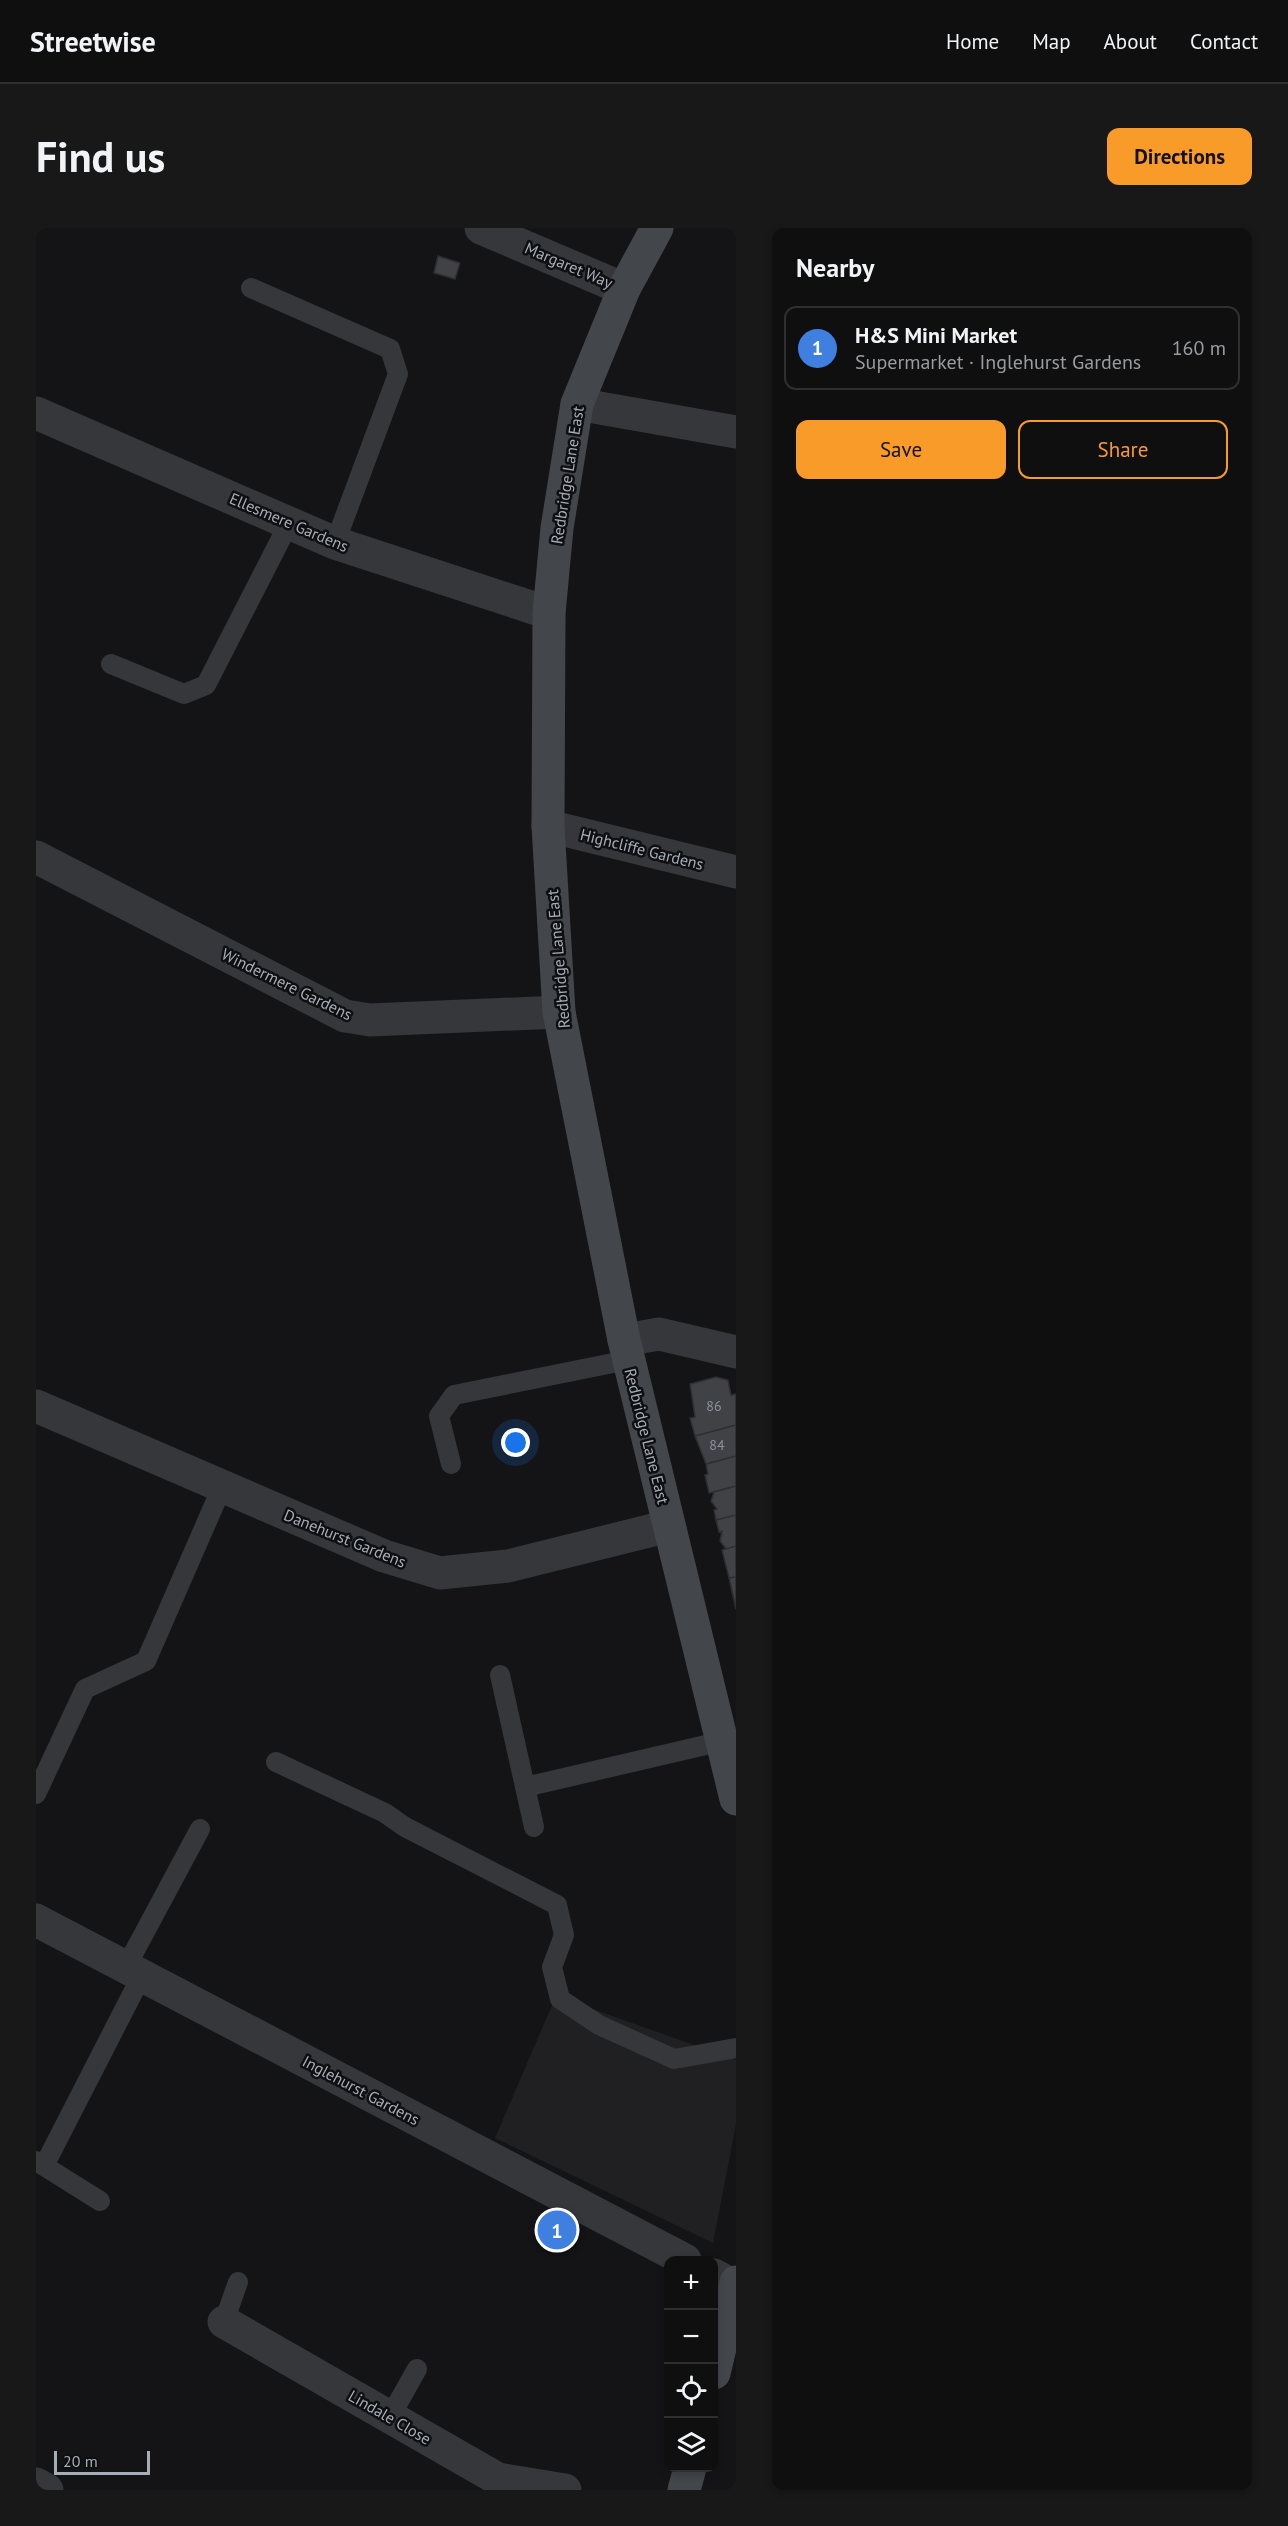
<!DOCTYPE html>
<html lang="en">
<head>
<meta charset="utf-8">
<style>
	:root { --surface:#0f0f10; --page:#181819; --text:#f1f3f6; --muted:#9b9c9f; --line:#2f2f30; --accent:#f99b28 }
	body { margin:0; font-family:"PT Sans",sans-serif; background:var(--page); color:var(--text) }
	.controls { position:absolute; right:18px; bottom:18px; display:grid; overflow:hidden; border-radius:12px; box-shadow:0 3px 9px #0003 }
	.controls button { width:54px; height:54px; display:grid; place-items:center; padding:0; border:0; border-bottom:2px solid var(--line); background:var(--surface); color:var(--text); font:30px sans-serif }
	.scale { position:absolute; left:18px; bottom:15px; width:96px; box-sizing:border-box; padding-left:6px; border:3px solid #a5adb7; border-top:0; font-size:16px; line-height:21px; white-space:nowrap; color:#a5adb7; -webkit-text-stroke:4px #0f0f11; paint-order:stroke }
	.you { position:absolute; left:480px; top:1215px; width:21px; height:21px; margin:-15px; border:4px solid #fff; border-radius:50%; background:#1a73e8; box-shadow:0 0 0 9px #1a73e833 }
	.badge { display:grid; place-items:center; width:39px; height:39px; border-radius:50%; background:var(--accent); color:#fff; font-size:20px; font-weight:700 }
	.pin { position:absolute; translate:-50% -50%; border:3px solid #fff; box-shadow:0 2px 6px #0006 }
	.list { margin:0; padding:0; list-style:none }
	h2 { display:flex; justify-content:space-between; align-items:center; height:78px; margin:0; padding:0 24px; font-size:26px }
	h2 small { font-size:20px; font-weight:400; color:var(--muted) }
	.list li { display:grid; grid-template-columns:39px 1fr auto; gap:18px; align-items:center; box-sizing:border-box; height:84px; margin:0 12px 12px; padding:0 12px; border:2px solid var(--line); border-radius:12px }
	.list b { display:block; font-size:22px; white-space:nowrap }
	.list p { margin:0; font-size:20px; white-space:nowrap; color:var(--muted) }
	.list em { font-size:20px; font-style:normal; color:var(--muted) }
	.actions { display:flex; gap:12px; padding:18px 24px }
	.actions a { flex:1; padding:14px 0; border:2px solid var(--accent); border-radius:12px; text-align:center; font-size:21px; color:var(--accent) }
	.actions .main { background:var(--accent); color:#111 }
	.icon { flex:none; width:33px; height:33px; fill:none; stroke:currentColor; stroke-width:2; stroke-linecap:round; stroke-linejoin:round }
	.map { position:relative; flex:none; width:700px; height:2262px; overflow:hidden; border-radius:12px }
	header { display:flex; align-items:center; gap:36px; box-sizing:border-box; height:84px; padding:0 30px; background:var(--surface); border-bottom:2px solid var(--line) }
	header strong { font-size:28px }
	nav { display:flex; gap:33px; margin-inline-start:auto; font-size:21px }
	.intro { display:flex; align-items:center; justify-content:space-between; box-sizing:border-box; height:144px; padding:0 36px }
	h1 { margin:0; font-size:42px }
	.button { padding:15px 27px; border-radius:12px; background:var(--accent); color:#111; font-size:21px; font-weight:700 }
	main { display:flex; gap:36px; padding:0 36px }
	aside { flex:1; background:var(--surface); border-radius:12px; box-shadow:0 3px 9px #0003 }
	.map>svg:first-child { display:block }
	.built { fill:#202023 }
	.building { fill:#404246; stroke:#2e2e32; stroke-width:1.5 }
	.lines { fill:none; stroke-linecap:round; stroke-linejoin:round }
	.lane { stroke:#35373b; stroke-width:20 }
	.street { stroke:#35373b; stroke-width:33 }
	.secondary { stroke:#43464b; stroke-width:33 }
	.labels { text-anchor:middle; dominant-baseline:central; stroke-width:5; stroke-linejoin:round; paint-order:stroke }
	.number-label { font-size:14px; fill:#8c929b }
	.street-label { font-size:16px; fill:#a5adb7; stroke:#0f0f11 }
</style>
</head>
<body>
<header>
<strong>Streetwise</strong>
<nav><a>Home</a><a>Map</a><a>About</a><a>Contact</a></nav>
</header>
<div class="intro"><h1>Find us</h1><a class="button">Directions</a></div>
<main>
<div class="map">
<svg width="700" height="2262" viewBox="0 0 700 2262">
	<rect width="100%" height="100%" fill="#141416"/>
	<path class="built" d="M520 1768 700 1832V1896L677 2015 459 1910Z"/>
	<path class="building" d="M402 28 424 35 419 51 398 45Z
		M680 1149 692 1152 695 1167 700 1166V1197L659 1208 654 1190 659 1189 654 1156Z
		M700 1197V1228L670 1236 659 1208Z
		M700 1228V1258L673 1265 669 1247 672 1246 670 1236Z
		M700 1258V1287L680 1292 678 1282 681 1281 675 1273 678 1264Z
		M700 1287V1318L690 1321 684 1313 686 1303 683 1304 680 1292Z
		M700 1318V1349L693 1350 686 1322Z
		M700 1349V1381L693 1350Z"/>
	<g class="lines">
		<path class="lane" d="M215 60 354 121 362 146 299 315
			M75 436 148 466 170 457 253 295
			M415 1236 403 1188 418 1167 592 1132
			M464 1447 498 1599
			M240 1534 349 1585 369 1599 521 1677 528 1707 516 1739 524 1771 563 1797 638 1831 700 1820
			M489 1559 687 1513
			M0 1566 49 1461 110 1433 186 1259
			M90 1739 164 1601
			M0 1933 64 1973
			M8 1938 106 1747
			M188 2094 202 2054
			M354 2189 381 2141"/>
		<path class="street" d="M445 0 588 61
			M541 176 700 204
			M0 185 299 315 513 385
			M512 598 700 644
			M0 629 309 788 334 792 523 784
			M588 1112 623 1106 700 1124
			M0 1178 348 1328 404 1345 472 1338 633 1298
			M0 1692 649 2032
			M678 2047 700 2059
			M188 2094 462 2251 529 2262
			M0 2256 11 2262"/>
		<path class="secondary" d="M621 0 588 61 541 176 521 300 513 385 512 598 523 784 588 1112 700 1571
			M678 2145 700 2054
			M648 2262 654 2240"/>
	</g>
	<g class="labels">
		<g class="number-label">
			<text x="678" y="1178">86</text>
			<text x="681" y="1217">84</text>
		</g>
		<g class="street-label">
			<text transform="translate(533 37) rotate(23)">Margaret Way</text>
			<text transform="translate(531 247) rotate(-81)">Redbridge Lane East</text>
			<text transform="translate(253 294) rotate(23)">Ellesmere Gardens</text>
			<text transform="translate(606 621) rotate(14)">Highcliffe Gardens</text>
			<text transform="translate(522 731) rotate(-95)">Redbridge Lane East</text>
			<text transform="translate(251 756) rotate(26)">Windermere Gardens</text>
			<text transform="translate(611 1208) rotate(76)">Redbridge Lane East</text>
			<text transform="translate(309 1310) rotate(22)">Danehurst Gardens</text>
			<text transform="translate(325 1862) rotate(28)">Inglehurst Gardens</text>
			<text transform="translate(354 2189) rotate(30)">Lindale Close</text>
		</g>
	</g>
</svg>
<div class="controls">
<button>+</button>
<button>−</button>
<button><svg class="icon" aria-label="locate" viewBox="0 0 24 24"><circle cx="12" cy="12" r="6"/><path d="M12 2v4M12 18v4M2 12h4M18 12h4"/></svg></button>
<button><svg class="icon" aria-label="layers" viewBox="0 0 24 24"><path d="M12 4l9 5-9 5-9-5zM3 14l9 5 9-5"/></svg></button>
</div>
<div class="scale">20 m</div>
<div class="you"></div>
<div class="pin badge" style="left:521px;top:2002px;background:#3f7fe0">1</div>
</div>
<aside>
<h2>Nearby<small></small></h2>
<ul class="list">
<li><span class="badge" style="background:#3f7fe0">1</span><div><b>H&amp;S Mini Market</b><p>Supermarket · Inglehurst Gardens</p></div><em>160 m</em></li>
</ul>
<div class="actions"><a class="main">Save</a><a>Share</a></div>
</aside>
</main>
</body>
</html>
